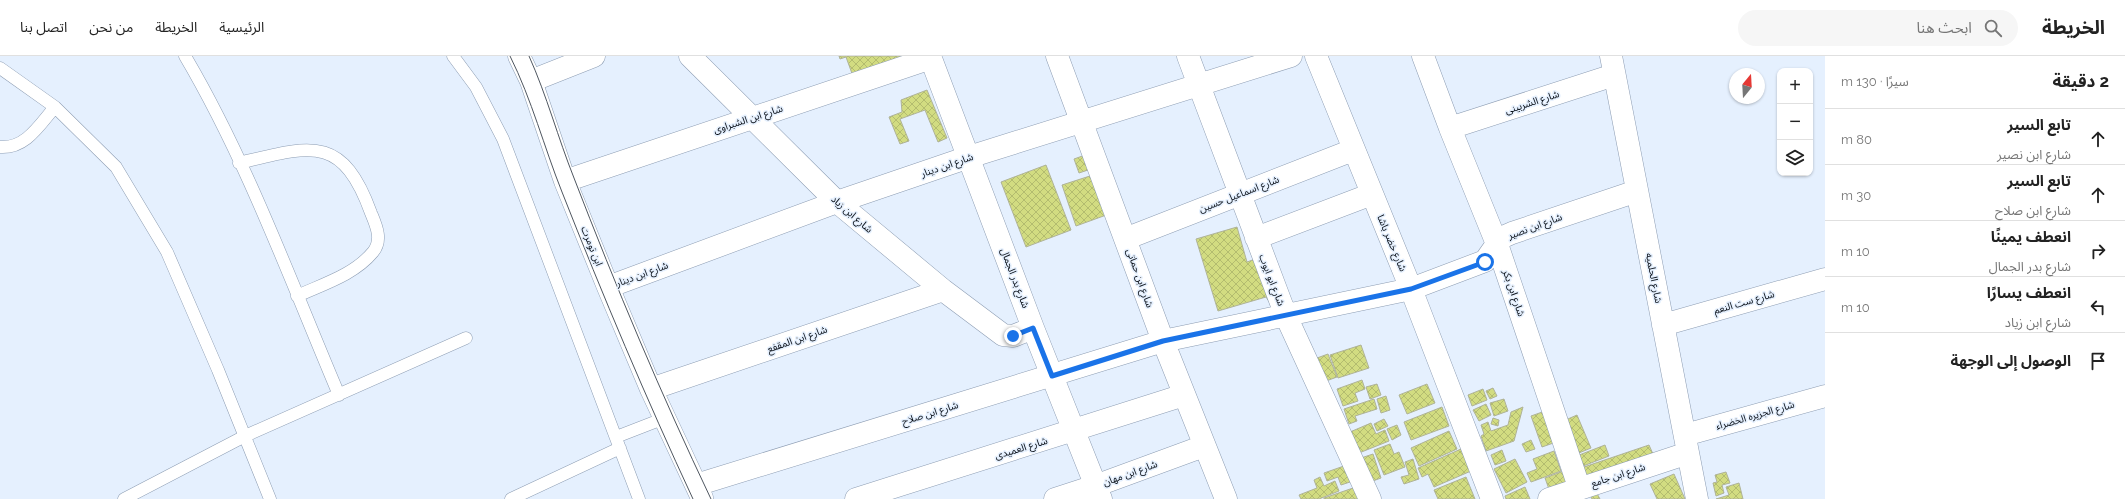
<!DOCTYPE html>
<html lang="ar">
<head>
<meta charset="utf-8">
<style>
	:root { --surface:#fff; --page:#f6f6f6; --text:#222; --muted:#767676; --line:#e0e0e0 }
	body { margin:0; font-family:Raleway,"Noto Sans Arabic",sans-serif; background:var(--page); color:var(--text); direction:rtl }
	.controls { position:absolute; right:12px; top:12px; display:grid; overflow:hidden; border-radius:8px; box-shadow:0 1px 3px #0004 }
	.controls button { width:36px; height:36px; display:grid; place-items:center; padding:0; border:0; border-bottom:1px solid var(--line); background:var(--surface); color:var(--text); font:20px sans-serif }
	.compass { position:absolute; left:1729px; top:12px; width:36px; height:36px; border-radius:50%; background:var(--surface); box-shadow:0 1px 3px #0004; rotate:18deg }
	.stop { position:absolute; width:12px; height:12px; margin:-9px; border:3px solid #1a73e8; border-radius:50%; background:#fff }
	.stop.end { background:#1a73e8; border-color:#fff; box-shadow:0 1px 4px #0008 }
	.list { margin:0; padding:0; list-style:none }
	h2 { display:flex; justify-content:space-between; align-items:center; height:52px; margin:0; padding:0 16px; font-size:17px }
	h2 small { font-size:13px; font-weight:400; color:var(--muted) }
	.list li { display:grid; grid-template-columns:26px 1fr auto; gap:12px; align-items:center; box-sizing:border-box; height:56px; padding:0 16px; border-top:1px solid var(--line) }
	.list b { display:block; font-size:15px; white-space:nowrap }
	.list p { margin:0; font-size:13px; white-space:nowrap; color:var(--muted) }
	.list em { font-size:13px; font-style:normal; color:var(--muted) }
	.icon { flex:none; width:22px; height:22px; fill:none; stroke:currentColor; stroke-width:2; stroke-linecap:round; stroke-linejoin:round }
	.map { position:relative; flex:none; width:1825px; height:443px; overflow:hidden; direction:ltr }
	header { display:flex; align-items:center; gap:24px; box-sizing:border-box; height:56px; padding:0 20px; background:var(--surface); border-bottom:1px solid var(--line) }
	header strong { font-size:19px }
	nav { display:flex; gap:22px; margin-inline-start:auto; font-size:14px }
	.search { width:280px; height:36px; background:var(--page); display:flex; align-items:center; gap:10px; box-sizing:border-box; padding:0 14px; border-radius:22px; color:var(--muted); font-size:15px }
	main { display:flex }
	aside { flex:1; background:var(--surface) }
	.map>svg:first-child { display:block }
	.building { fill:url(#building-cross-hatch); stroke:#afb398 }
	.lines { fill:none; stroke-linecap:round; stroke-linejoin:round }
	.service-casing { stroke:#8d9db3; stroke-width:13 }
	.minor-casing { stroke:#8d9db3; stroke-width:23 }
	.service { stroke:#fff; stroke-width:12 }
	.minor { stroke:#fff; stroke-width:22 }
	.tram { stroke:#4e5660; stroke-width:1 }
	.route { stroke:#1a73e8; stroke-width:5 }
	.labels { text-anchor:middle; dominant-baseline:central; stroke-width:3; stroke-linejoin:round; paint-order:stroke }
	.street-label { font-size:10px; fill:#090f17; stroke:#e5f0fe }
</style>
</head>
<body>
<header>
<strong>الخريطة</strong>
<div class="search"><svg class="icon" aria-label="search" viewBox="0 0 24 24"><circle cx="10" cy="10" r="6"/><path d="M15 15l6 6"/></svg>ابحث هنا</div>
<nav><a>الرئيسية</a><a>الخريطة</a><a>من نحن</a><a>اتصل بنا</a></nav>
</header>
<main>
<aside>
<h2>2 دقيقة<small>سيرًا · 130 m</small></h2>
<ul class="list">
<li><svg class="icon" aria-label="ahead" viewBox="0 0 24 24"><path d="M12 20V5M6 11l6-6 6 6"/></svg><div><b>تابع السير</b><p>شارع ابن نصير</p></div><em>80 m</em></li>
<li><svg class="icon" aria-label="ahead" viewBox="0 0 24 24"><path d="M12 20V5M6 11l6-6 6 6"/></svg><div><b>تابع السير</b><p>شارع ابن صلاح</p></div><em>30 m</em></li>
<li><svg class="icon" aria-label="right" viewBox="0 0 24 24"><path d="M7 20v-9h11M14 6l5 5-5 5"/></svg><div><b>انعطف يمينًا</b><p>شارع بدر الجمال</p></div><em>10 m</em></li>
<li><svg class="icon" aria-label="left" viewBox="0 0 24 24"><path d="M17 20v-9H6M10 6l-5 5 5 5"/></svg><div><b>انعطف يسارًا</b><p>شارع ابن زياد</p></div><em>10 m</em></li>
<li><svg class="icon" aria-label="arrive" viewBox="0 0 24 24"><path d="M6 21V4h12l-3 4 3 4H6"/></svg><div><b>الوصول إلى الوجهة</b></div></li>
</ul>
</aside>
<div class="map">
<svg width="1825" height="443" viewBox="0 0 1825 443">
	<defs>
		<pattern id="building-cross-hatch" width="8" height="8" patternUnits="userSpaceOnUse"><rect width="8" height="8" fill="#d2dc81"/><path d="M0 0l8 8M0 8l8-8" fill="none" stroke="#b3bc6f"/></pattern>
	</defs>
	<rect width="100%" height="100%" fill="#e5f0fe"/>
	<path class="building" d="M839 0H912L854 23 846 1 840 3Z
		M927 34 947 82 938 86 925 54 900 63 909 85 900 88 889 61 902 56 901 44Z
		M1088 98 1109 158 1076 170 1062 129 1093 119 1091 113 1079 117 1074 103Z
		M1046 109 1071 174 1026 191 1001 126Z
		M1237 171 1247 206 1258 202 1272 250 1266 241 1218 255 1196 183Z
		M1361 289 1369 312 1338 322 1330 299Z
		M1328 298 1337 321 1326 325 1317 302Z
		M1362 324 1365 333 1355 337 1358 345 1343 350 1337 333Z
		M1377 328 1381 339 1370 343 1366 331Z
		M1427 328 1435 347 1407 358 1399 339Z
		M1493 332 1497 340 1490 343 1486 335Z
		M1483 333 1487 344 1472 350 1468 339Z
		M1386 340 1390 354 1381 357 1377 343Z
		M1374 343 1377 353 1355 360 1357 365 1349 368 1344 353Z
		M1504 343 1508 355 1494 360 1490 347Z
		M1486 348 1491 359 1479 365 1473 354Z
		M1442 351 1449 370 1411 384 1404 366Z
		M1523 351 1514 385 1486 395 1481 380 1484 378 1481 369 1488 366 1491 375 1508 369 1511 356Z
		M1548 354 1559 385 1542 391 1531 360Z
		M1577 359 1591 392 1574 399 1561 366Z
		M1493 362 1499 364 1498 370 1491 368Z
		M1384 363 1388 370 1377 375 1374 368Z
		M1371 367 1376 378 1385 374 1389 385 1359 397 1350 376Z
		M1397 369 1401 379 1392 384 1387 373Z
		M1449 375 1457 393 1419 410 1411 392Z
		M1531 384 1535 393 1526 396 1522 388Z
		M1390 388 1394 398 1399 396 1405 411 1384 419 1374 394Z
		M1605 389 1609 400 1578 412 1574 401Z
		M1649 389 1653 398 1584 422 1581 412Z
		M1461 393 1471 415 1434 431 1428 418 1422 421 1418 412Z
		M1502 394 1506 405 1495 409 1491 399Z
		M1554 395 1561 415 1531 426 1527 417 1537 413 1533 403Z
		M1373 398 1381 422 1370 426 1361 402Z
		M1413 403 1419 423 1404 428 1401 421 1409 419 1405 406Z
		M1515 403 1527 426 1506 437 1494 413Z
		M1344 410 1350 426 1341 429 1338 421 1327 425 1324 417Z
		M1569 413 1574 427 1550 436 1545 422Z
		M1726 416 1730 427 1722 429 1724 437 1716 440 1713 427 1717 426 1715 419Z
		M1674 418 1685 443H1657L1650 428Z
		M1320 421 1324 430 1335 425 1339 435 1319 443H1301L1299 439 1317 432 1314 424Z
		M1466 421 1475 443H1438L1434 434Z
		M1739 427 1743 443H1716L1729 439 1726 431Z
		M1356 431 1361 443H1324V442Z
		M1525 431 1530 443H1506L1505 440Z
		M1595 434 1600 443H1592L1589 437Z"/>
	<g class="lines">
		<g class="service-casing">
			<path id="service" d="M185 0C247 105 291 226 339 339
				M453 0 476 31 503 83 639 443
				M0 12 55 51 116 111 167 196 218 314 270 443
				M0 91C26 93 40 68 55 51
				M239 107C310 90 342 77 371 157 376 169 383 184 373 196 354 219 323 228 297 240
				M616 381 665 362
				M124 443 245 380 466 282
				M511 443 620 392"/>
		</g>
		<g class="minor-casing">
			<path id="minor" d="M519 0 531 25 565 125 608 231 651 333 702 442
				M690 0 837 146 943 234 1003 279 1013 280 1033 272
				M930 0 1033 272 1101 443
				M1057 0 1163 285 1226 443
				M1188 0 1286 260 1370 443
				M1316 0 1411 233 1492 443
				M1423 0 1450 72 1497 188 1579 431
				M1611 0 1697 443
				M531 25 594 0
				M1450 72 1614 19
				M565 125 931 2
				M1256 182 1372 138
				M1125 183 1353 94
				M608 231 837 146 969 101 1291 0
				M1663 269 1825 223
				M651 333 943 234
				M1685 379 1825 340
				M696 429 1163 285 1411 233 1485 205 1497 188 1503 181 1512 177 1637 135
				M856 443 1184 339
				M1055 443 1095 430 1204 390
				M1549 443 1688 397"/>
		</g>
		<use href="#service" class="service"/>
		<use href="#minor" class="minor"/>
		<path class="tram" d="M510 0C532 44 544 91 562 136 603 240 646 342 693 443
			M529 0C547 40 558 82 574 122 616 231 661 338 711 443"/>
	</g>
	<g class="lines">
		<path class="route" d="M1013 280 1033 272 1052 320 1163 285 1411 233 1485 206"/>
	</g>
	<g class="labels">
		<g class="street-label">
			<text transform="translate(1532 46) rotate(-18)">شارع الشربينى</text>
			<text transform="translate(748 63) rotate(-18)">شارع ابن الشبراوى</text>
			<text transform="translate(947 109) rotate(-19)">شارع ابن دينار</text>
			<text transform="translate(1239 138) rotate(-21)">شارع اسماعيل حسين</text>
			<text transform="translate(852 158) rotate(41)">شارع ابن زياد</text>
			<text transform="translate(1535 170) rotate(-20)">شارع ابن نصير</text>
			<text transform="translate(1392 187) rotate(67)">شارع خضر باشا</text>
			<text transform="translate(592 190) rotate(68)">ابن تومرت</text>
			<text transform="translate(642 218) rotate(-20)">شارع ابن دينار</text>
			<text transform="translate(1015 222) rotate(69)">شارع بدر الجمال</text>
			<text transform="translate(1140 222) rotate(70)">شارع ابن حماتى</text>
			<text transform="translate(1654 222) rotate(79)">شارع الحلميه</text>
			<text transform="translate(1272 224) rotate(69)">شارع ابو ايوب</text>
			<text transform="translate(1514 237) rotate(71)">شارع ابن بكر</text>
			<text transform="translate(1744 246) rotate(-16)">شارع ست النعم</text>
			<text transform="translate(797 283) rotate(-19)">شارع ابن المقفع</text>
			<text transform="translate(930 357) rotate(-17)">شارع ابن صلاح</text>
			<text transform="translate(1755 359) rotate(-16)">شارع الجزيره الخضراء</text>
			<text transform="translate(1021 392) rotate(-17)">شارع العميدى</text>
			<text transform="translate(1130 417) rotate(-20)">شارع ابن مهان</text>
			<text transform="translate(1618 419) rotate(-18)">شارع ابن جامع</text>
		</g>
	</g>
</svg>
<div class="controls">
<button>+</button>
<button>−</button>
<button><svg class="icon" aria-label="layers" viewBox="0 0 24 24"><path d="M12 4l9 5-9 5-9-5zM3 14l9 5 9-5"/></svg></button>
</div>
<svg class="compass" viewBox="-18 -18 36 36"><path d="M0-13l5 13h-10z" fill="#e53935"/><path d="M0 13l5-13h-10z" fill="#767676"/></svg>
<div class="stop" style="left:1485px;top:206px"></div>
<div class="stop end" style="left:1013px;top:280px"></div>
</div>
</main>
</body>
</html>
